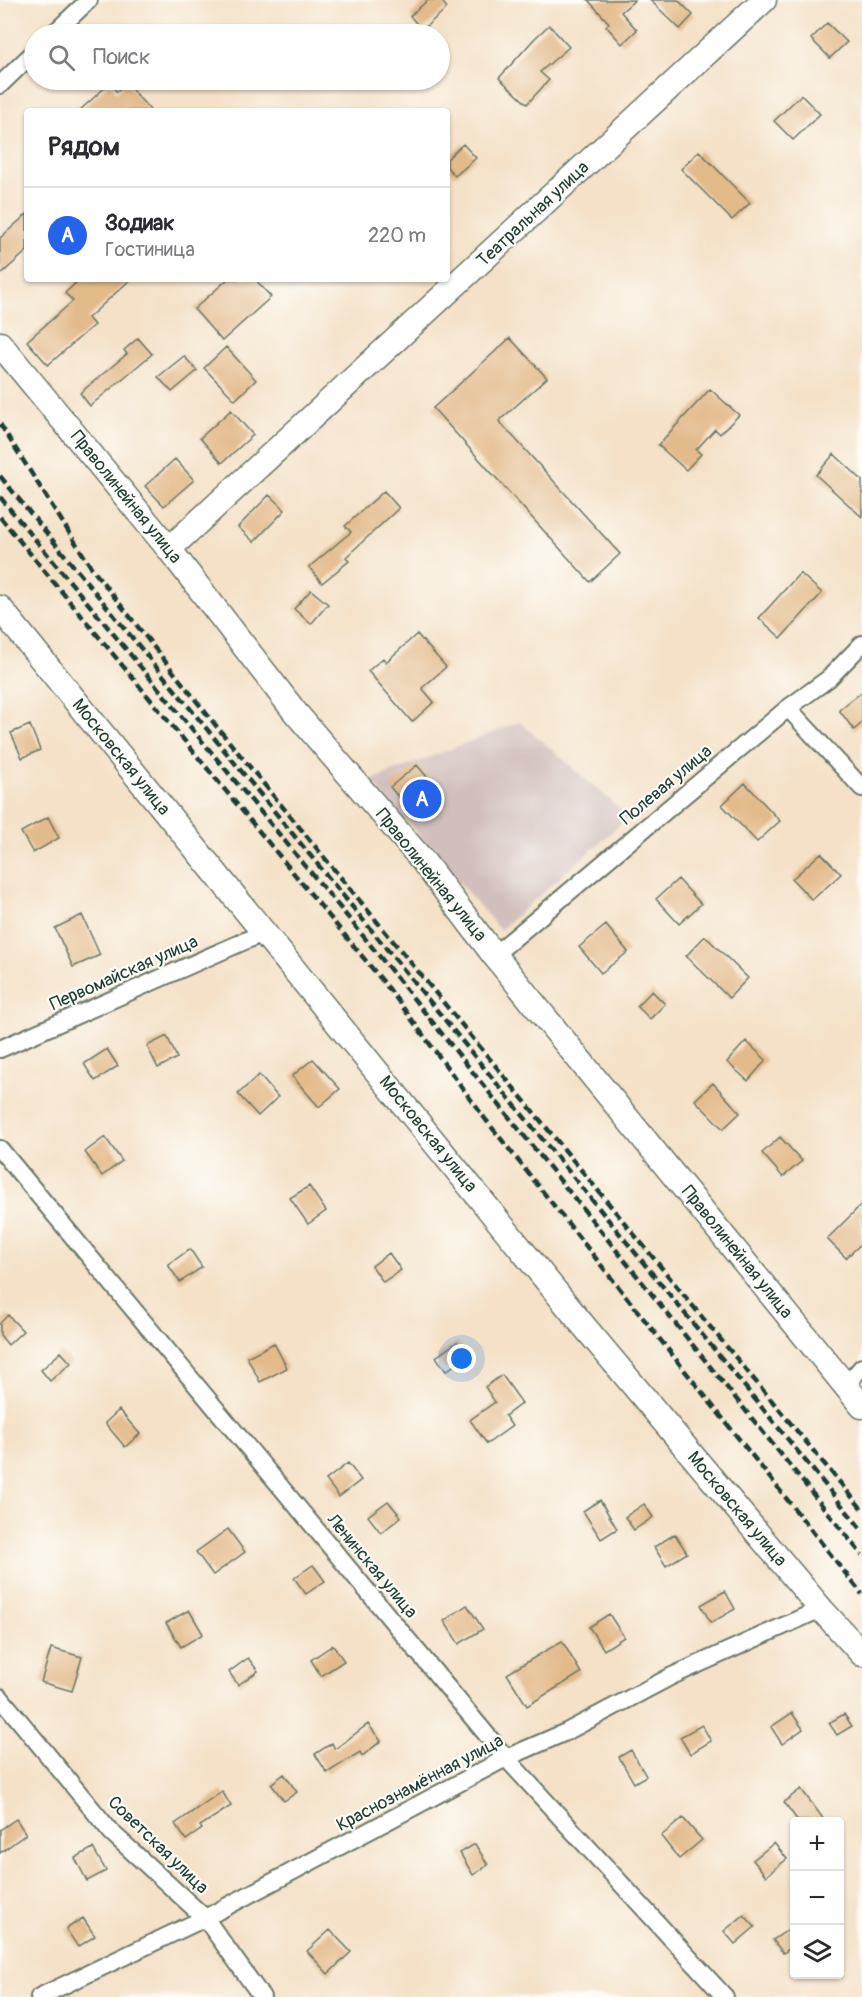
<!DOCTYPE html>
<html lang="ru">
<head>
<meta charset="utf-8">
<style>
	:root { --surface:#fff; --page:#f7f7f7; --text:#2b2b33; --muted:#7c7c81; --line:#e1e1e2; --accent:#2563eb }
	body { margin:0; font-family:Pangolin,sans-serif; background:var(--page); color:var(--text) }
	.controls { position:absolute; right:18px; bottom:18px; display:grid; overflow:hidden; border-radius:6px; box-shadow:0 2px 4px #0004 }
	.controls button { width:54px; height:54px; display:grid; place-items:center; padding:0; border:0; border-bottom:2px solid var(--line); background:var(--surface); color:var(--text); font:30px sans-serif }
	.you { position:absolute; left:462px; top:1359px; width:21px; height:21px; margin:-15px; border:4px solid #fff; border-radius:50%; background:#1a73e8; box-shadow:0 0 0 9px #1a73e833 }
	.badge { display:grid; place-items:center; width:39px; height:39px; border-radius:50%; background:var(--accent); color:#fff; font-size:20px; font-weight:700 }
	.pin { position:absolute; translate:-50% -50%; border:3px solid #fff; box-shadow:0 2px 6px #0006 }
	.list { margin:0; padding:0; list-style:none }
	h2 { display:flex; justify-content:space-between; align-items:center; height:78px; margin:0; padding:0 24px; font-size:26px }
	h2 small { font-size:20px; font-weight:400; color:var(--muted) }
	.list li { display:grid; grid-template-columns:39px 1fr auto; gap:18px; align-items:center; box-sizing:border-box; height:96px; padding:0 24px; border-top:2px solid var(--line) }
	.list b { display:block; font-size:22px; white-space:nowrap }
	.list p { margin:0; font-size:20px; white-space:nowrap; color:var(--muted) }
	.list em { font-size:20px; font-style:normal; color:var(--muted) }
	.icon { flex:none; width:33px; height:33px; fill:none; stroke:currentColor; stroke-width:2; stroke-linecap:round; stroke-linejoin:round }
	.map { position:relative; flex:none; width:862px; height:1997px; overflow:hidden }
	.search { position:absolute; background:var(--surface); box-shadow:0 2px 4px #0004; left:24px; top:24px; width:426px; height:66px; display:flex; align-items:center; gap:15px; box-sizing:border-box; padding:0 21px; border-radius:33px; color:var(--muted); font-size:22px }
	.panel { position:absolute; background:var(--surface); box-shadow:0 2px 4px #0004; left:24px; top:108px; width:426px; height:174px; border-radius:6px }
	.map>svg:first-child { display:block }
	.industrial { fill:#d1bfbd }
	.building { fill:#e3ba8a }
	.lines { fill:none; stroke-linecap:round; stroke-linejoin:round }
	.street-casing { stroke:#6a7667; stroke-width:20 }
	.secondary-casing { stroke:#6a7667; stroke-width:27 }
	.street { stroke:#fff; stroke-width:16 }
	.secondary { stroke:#fff; stroke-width:24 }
	.rail { stroke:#1f3d34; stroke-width:4.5; stroke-dasharray:9 4.5; stroke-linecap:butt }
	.labels { text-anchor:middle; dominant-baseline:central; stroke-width:4.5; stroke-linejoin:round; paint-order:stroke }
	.street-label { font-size:18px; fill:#1f3d34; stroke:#fdfcf7 }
</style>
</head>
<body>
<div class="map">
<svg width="862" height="1997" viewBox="0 0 862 1997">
	<rect width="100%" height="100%" fill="#fdfcf7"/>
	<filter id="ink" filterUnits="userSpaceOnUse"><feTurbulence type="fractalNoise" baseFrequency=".0167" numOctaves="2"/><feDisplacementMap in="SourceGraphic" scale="12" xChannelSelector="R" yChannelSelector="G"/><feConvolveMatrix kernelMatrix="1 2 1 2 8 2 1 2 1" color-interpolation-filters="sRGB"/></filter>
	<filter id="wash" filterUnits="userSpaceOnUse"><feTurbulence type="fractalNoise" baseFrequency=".008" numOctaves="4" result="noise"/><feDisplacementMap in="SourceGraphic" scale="24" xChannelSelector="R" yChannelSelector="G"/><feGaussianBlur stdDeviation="1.35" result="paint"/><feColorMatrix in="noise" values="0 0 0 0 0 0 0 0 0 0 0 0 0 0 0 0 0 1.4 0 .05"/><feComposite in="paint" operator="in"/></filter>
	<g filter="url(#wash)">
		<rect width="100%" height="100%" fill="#f4e1c7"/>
		<path class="industrial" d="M520 722 629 817 500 930 371 780Z"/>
		<g id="blocks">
			<path class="building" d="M428 0H441L447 8 422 30 410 16Z
				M588 0H635L621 12 637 30 622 44 606 26 609 23Z
				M650 0H678L693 15 680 29Z
				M827 23 847 42 830 58 811 39Z
				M549 25 569 47 540 72 549 80 527 104 499 78 535 38Z
				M110 83 117 92 126 83 151 111H79Z
				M801 95 820 114 793 140 774 121Z
				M463 144 476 158 455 176 447 167V159Z
				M699 151 750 203 732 220 681 169Z
				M27 214V251L0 275V238Z
				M80 279H131L88 318 94 325 48 365 27 341 73 301 65 293Z
				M228 279H255L271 297 222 341 194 309Z
				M138 338 152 354 90 406 80 393 127 354 124 350Z
				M510 338 547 378 499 421 620 554 590 582 433 408Z
				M226 347 256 380 235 400 204 368Z
				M184 356 197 371 172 392 158 377Z
				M710 389 739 415 720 434 715 429 696 450 701 454 686 470 658 445Z
				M231 410 253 435 222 463 200 438Z
				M834 454 862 480V517L816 475Z
				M175 459 194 480 164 506 145 486Z
				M384 491 399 508 346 557 349 561 322 583 309 567 351 532 345 526Z
				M269 495 285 510 254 542 238 527Z
				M800 573 822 593 781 638 759 618Z
				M311 590 328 604 311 624 294 609Z
				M417 634 446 667 422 688 434 702 412 722 368 671 383 658 386 662Z
				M862 692V723L854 730 839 710Z
				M30 725 40 750 22 758 11 733Z
				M417 765 443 796 416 818 390 787Z
				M745 783 780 821 757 842 722 805Z
				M48 817 59 838 33 853 21 832Z
				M821 853 841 874 812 900 792 879Z
				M678 879 701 904 679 924 656 899Z
				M82 915 100 955 73 967 55 928Z
				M606 925 628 952 601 973 579 947Z
				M705 936 748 978 729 998 686 956Z
				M652 991 665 1004 650 1019 637 1006Z
				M167 1036 177 1058 158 1068 147 1046Z
				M746 1041 766 1060 748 1081 727 1062Z
				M107 1049 118 1066 95 1081 84 1064Z
				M313 1059 340 1089 319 1107 292 1076Z
				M259 1075 278 1097 258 1116 238 1094Z
				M713 1083 740 1113 723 1129 695 1100Z
				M105 1137 122 1161 102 1176 85 1152Z
				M780 1137 802 1161 783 1177 762 1153Z
				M309 1186 326 1211 308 1224 290 1198Z
				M862 1204V1243L846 1258 827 1239Z
				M190 1249 202 1267 180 1282 168 1265Z
				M389 1253 401 1270 383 1282 372 1266Z
				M8 1315 23 1331 8 1345 0 1335V1323Z
				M457 1342 467 1356 446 1371 436 1357Z
				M274 1343 287 1368 260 1382 247 1357Z
				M61 1352 71 1363 50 1381 41 1370Z
				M502 1375 522 1403 505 1416 512 1426 487 1444 470 1420 495 1402 485 1387Z
				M119 1410 140 1434 125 1447 105 1423Z
				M348 1463 361 1480 339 1497 326 1480Z
				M600 1500 617 1529 601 1539 583 1511Z
				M388 1501 401 1517 381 1533 368 1516Z
				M644 1504 653 1517 634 1530 625 1517Z
				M228 1529 245 1552 213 1575 196 1552Z
				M675 1534 687 1553 666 1566 654 1547Z
				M313 1565 325 1581 306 1594 294 1578Z
				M725 1591 735 1609 711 1623 701 1605Z
				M467 1605 483 1629 459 1644 444 1621Z
				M189 1610 203 1634 181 1647 166 1623Z
				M609 1614 624 1637 604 1650 589 1627Z
				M562 1641 581 1673 527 1706 507 1674Z
				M333 1645 344 1661 321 1676 311 1660Z
				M51 1648 82 1657 72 1691 41 1682Z
				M248 1658 258 1671 238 1685 229 1672Z
				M792 1713 803 1729 782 1744 771 1727Z
				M844 1714 852 1726 837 1735 829 1723Z
				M368 1724 381 1741 362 1756 360 1752 327 1773 315 1754 332 1743 335 1749Z
				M702 1725 711 1741 690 1754 680 1737Z
				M631 1750 646 1776 634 1783 619 1757Z
				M284 1774 297 1792 284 1801 271 1784Z
				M801 1789 825 1821H798L784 1802Z
				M222 1791 231 1806 200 1826 202 1829 186 1840 175 1824Z
				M683 1818 702 1840 679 1859 661 1836Z
				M16 1819 26 1834 0 1853V1830Z
				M774 1843 787 1859 766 1876 753 1860Z
				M475 1844 488 1865 473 1875 460 1853Z
				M93 1848 106 1871 87 1881 75 1858Z
				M744 1915 755 1927 735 1944 724 1931Z
				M83 1918 95 1936 78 1947 66 1929Z
				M795 1925V1945L783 1953 773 1940Z
				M330 1930 351 1952 328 1974 307 1951Z"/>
		</g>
	</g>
	<g filter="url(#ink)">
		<use href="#blocks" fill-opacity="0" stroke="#6a7667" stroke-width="1.5"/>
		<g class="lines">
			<g class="street-casing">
				<path id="street" d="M53 34 89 0
					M0 85 34 52
					M788 708 862 788
					M494 955 788 708 828 679 862 644
					M0 1049 265 932
					M0 1149 506 1758 725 1997
					M845 1386 862 1367
					M0 1697 111 1832 205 1918 262 1997
					M39 1997 205 1918 506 1758 566 1732 672 1676 821 1609"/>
			</g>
			<g class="secondary-casing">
				<path id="secondary" d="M0 344 169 549 295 712 423 861 494 955 862 1406
					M169 549 764 0
					M0 608 578 1319 821 1609 862 1654"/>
			</g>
			<use href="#street" class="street"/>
			<use href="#secondary" class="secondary"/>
			<path class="rail" d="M0 424 93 570 217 727 702 1317 862 1509
				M0 476 862 1530
				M0 497 351 921 862 1555
				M0 517 390 990 486 1120 862 1594"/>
		</g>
	</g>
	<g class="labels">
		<g class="street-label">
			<text transform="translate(533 214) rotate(-43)">Театральная улица</text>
			<text transform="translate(126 497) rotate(51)">Праволинейная улица</text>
			<text transform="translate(121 757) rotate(51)">Московская улица</text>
			<text transform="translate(666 785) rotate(-40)">Полевая улица</text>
			<text transform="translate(431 875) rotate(51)">Праволинейная улица</text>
			<text transform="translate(124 973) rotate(-24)">Первомайская улица</text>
			<text transform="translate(428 1134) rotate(51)">Московская улица</text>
			<text transform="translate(737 1252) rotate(51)">Праволинейная улица</text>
			<text transform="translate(737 1509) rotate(50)">Московская улица</text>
			<text transform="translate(372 1566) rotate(50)">Ленинская улица</text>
			<text transform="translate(420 1783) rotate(-28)">Краснознамённая улица</text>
			<text transform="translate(158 1845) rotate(44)">Советская улица</text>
		</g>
	</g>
</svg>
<div class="controls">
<button>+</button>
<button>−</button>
<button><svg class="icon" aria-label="layers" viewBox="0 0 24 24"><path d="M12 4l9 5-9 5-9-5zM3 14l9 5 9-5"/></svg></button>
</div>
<div class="you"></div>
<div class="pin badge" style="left:422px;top:799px">A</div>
<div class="search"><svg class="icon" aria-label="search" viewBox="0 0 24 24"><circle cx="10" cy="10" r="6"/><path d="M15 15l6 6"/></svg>Поиск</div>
<section class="panel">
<h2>Рядом<small></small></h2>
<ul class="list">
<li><span class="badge">A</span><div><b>Зодиак</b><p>Гостиница</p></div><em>220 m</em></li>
</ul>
</section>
</div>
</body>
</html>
